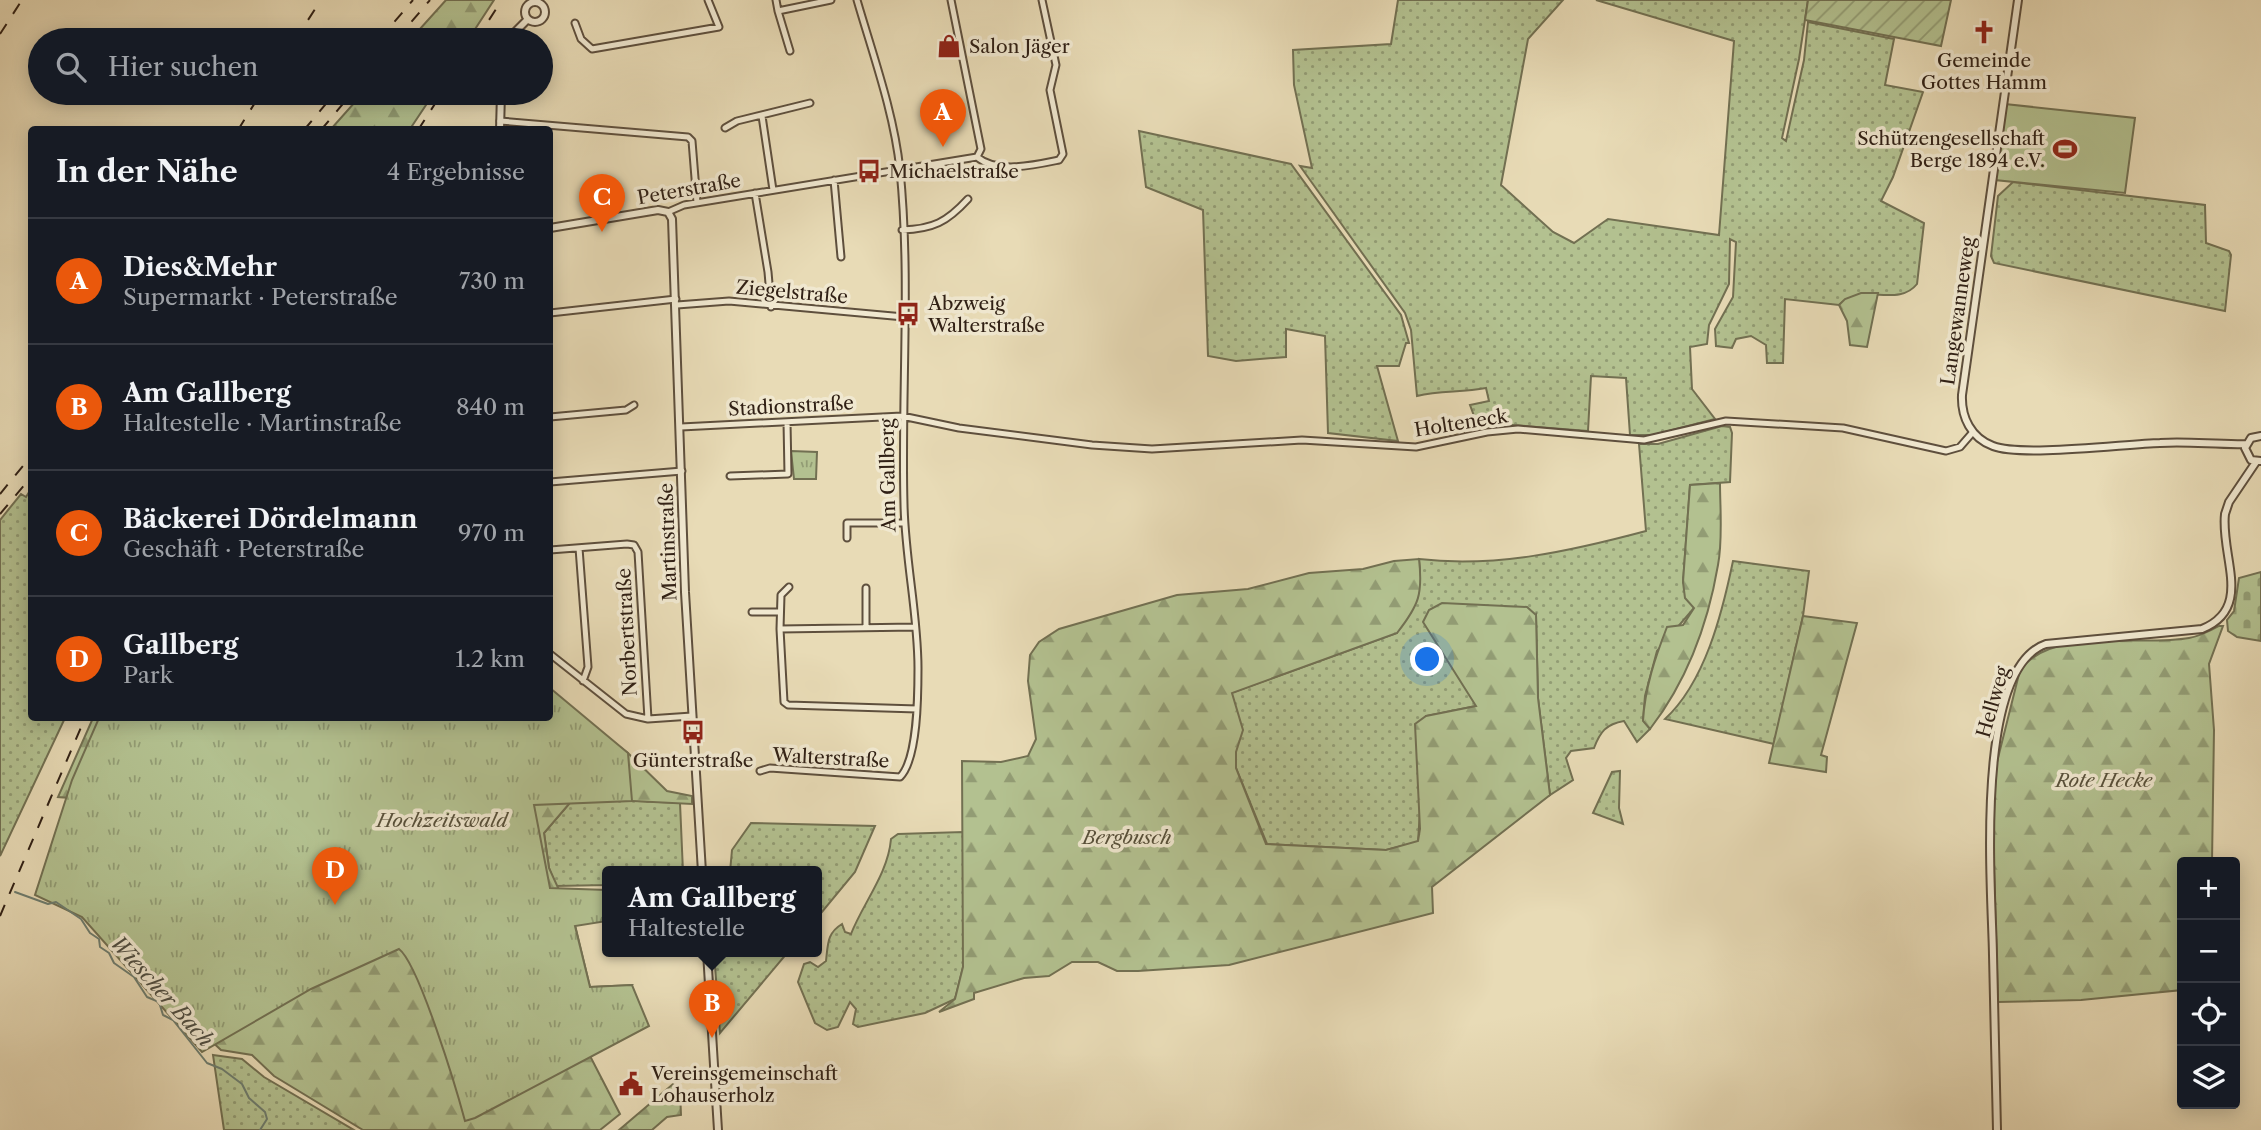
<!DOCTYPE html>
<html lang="de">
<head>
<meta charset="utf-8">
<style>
	:root { --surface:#171b24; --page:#20242c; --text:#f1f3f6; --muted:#9ea1a6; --line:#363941; --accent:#ea580c }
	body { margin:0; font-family:"Libre Caslon Text",serif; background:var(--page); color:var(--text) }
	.controls { position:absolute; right:21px; bottom:21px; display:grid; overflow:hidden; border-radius:7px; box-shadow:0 4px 18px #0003 }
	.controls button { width:63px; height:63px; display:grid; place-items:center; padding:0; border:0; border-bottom:2px solid var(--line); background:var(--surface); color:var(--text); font:35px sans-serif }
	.you { position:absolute; left:1428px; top:660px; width:24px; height:24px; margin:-18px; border:5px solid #fff; border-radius:50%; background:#1a73e8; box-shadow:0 0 0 10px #1a73e833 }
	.badge { display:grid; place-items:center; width:46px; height:46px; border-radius:50%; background:var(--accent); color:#fff; font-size:23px; font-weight:700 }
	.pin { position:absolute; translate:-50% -58px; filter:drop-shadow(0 2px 4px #0008) }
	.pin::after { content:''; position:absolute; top:37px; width:24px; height:21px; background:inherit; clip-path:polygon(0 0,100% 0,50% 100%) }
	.popup { position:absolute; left:602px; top:866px; width:220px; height:91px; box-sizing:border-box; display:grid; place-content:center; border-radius:7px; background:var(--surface); filter:drop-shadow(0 2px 5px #0005); font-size:23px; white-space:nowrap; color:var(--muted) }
	.popup b { font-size:26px; color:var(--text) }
	.popup::after { content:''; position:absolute; left:50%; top:100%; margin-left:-14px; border:14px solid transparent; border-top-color:var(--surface) }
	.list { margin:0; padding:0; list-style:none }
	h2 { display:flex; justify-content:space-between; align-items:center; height:91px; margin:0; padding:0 28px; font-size:30px }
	h2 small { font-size:23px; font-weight:400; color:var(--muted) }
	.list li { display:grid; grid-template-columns:46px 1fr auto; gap:21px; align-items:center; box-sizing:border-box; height:126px; padding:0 28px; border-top:2px solid var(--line) }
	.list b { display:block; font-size:26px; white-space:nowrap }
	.list p { margin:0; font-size:23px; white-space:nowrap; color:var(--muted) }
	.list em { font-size:23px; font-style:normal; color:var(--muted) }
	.icon { flex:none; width:38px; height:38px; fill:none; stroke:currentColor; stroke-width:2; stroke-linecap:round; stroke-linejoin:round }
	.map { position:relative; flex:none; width:2261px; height:1130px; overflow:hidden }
	.search { position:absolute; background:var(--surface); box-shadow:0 4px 18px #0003; left:28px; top:28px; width:525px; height:77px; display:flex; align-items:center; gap:18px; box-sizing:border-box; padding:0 24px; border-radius:38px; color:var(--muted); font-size:26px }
	.panel { position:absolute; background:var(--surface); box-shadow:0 4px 18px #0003; left:28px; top:126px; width:525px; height:595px; border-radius:7px }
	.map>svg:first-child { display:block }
	.grass { fill:url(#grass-dots); stroke:#727052; stroke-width:2 }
	.forest { fill:url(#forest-firs); stroke:#727052; stroke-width:2 }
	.cemetery { fill:url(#cemetery-stones); stroke:#727052; stroke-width:2 }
	.park { fill:url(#park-tufts); stroke:#727052; stroke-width:2 }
	.garden { fill:url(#garden-furrows); stroke:#727052; stroke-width:2 }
	.pitch { fill:#b3c190; stroke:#727052; stroke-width:2 }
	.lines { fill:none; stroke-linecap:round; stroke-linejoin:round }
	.stream { stroke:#6e7d6f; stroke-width:2 }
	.minor-casing { stroke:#5e4f3d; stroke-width:9 }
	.tertiary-casing { stroke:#5e4f3d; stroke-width:10 }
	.minor { stroke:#f0e8d0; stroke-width:5 }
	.tertiary { stroke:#f0e8d0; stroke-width:6 }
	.rail { stroke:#302015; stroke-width:2; stroke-dasharray:12 12; stroke-linecap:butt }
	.labels { text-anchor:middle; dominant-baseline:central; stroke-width:7; stroke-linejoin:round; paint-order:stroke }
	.poi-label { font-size:19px; fill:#302015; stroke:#f0e8d0; text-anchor:start }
	.street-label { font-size:19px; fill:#302015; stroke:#f0e8d0 }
	.park-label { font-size:19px; font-style:italic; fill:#57503a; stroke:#f0e8d0 }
	.water-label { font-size:21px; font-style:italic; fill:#4f4e42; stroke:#f0e8d0 }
</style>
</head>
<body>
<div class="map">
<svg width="2261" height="1130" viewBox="0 0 2261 1130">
	<defs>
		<pattern id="grass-dots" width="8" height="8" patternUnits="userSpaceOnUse" patternTransform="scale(1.75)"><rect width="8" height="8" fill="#b3c190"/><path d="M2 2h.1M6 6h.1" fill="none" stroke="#929c74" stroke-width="1.8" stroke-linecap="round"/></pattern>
		<pattern id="forest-firs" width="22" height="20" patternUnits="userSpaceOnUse" patternTransform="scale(1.75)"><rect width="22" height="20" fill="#b3c190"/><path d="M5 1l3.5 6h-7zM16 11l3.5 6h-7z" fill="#929c74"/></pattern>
		<pattern id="cemetery-stones" width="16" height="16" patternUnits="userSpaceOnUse" patternTransform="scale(1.75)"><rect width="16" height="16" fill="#b3c190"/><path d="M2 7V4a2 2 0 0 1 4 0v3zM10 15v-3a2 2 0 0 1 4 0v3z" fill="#929c74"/></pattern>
		<pattern id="park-tufts" width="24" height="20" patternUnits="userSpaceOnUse" patternTransform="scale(1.75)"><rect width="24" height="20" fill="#b3c190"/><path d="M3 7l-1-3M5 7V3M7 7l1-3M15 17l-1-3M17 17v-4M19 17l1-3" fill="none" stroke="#929c74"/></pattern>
		<pattern id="garden-furrows" width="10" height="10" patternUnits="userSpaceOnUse" patternTransform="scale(1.75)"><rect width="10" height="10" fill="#b3c190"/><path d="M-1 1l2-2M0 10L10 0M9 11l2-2" fill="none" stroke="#929c74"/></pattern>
	</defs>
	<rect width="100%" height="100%" fill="#e8dbb6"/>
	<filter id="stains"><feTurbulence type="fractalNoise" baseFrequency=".00286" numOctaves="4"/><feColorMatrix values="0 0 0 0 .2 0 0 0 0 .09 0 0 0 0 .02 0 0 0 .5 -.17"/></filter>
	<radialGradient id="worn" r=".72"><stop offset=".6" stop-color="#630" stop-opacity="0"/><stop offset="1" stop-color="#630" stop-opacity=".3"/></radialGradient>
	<path class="grass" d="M1398 0H1563L1528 39 1501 185 1553 232 1574 243 1608 219 1719 235 1734 41 1596 0H1808L1799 59 1782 138 1786 141 1804 60 1808 22 1894 39 1885 85 1923 92 1893 177 1881 201 1924 223 1917 284C1898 308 1862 282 1839 305L1785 299 1783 363H1767L1766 345 1751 336 1736 339 1732 348 1716 346 1715 329 1733 297 1736 242 1730 239 1729 284 1709 325 1707 344 1690 347 1692 389 1715 419 1653 435H1630L1626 378 1591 376 1588 431 1512 425 1480 432 1470 405 1489 401 1486 388C1461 393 1441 390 1417 396L1411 330 1405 313 1300 166 1312 168 1294 85 1293 50 1391 44Z
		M1139 131 1291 164 1401 315 1409 343H1406L1399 366H1377L1398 441 1328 433 1325 336 1286 329V357L1236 361 1208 356 1203 210 1146 187Z
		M2013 182 2205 205 2206 243 2229 251 2231 255 2225 311 1994 263 1991 256 1998 196Z
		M1722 426 1730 427 1732 433 1730 482 1690 485 1683 582 1694 608 1657 651 1645 696 1643 720 1650 729 1637 742 1624 721C1606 724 1600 732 1594 748L1571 751 1566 758 1573 780 1550 795 1538 698 1536 615 1476 706 1426 716 1418 842 1386 850 1267 844 1236 768 1231 693 1397 633 1420 570 1419 559C1496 568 1571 551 1646 531L1639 444H1658Z
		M31 489 32 718H65L0 856V520L21 494 26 497Z
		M1733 561 1809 571 1803 616 1774 744 1665 719C1705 682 1722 614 1733 561Z
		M1620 771 1619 808 1623 824 1593 813 1612 772Z
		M574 798 680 803 683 872H607V885L556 886 549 868 544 833Z
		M751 823 875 826 855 872 817 918V872H730L732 850Z
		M963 832V967L955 999 925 1013 858 1027 853 1024 856 1009 850 1002 838 1027 827 1030 815 1023 798 982 804 964 810 962 818 967 826 961C828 944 827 933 842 924L845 932 851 934C863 903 888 874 891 839L898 834Z
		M714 952H788L720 1033Z
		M213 1055 242 1059 264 1077 354 1130H224Z"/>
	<path class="forest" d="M446 0H494L468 40H410Z
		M363 93H434L410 129H331Z
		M1861 293H1878L1867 347 1850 345 1847 321 1839 305 1845 299Z
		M1720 483C1720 509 1723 539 1718 565 1708 624 1687 681 1650 729L1643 721C1645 687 1655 658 1667 627L1683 625 1694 608 1685 598 1683 582 1690 485Z
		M1419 559C1423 594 1419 605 1397 633L1232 693 1243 730 1236 752V768L1266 844 1386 850 1418 841 1420 829 1415 724 1426 716 1476 706 1423 622 1429 610 1442 603 1527 607 1536 615 1538 698 1550 795 1432 887 1433 913 1229 965 1138 971H1117L1098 962H1072L1049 976 1024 978 974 993V999L939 1012 955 999 963 967 962 761 1001 762 1028 756 1036 739 1028 681 1030 655 1039 642 1059 629 1177 595 1248 589 1309 573 1363 569 1394 561Z
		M1803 616 1857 623 1821 755 1827 757 1826 772 1769 763Z
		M2219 626H2223L2209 664 2214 730 2212 862H2182V990L2081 1000 1998 1002 1993 833 1996 766 2020 670C2052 626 2141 647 2189 638 2200 636 2210 631 2219 626Z
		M550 695 628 753 667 791 692 796V804L574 798 544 833 549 868 575 925 590 987 632 985 589 1054 620 1114 600 1130H363L274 1076 252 1055 221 1050 174 1006 70 798 58 797 93 718H550Z
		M673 1084 680 1091 681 1115 667 1117 652 1130H619Z"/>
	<path class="cemetery" d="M2261 572V641L2237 637 2228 631 2227 620 2234 611 2239 578Z"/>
	<path class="park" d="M791 451 817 452 816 479H794Z
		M550 688 628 753 632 801 534 805 550 888 607 890V921L575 926 590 987 632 985 649 1026 475 1118 465 1121C457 1091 419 964 399 949L311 989 202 1052 82 917 35 895 72 780 99 718H550Z"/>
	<path class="garden" d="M1808 0H1951L1941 46 1805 20Z"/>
	<path class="pitch" d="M2005 104 2135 118 2125 193 1995 180Z"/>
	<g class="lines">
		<path class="stream" d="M15 892 48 904 56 902 81 919 90 933 99 939 100 947 109 953 114 963 134 977 147 997 159 1002 163 1015 173 1020 207 1063 222 1069 242 1084 249 1098 265 1112 267 1119 260 1130"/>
		<g class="minor-casing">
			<path id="minor" d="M776 0 778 11 831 0
				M951 0 981 149 977 157
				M778 11 790 51
				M575 23 581 39 592 49 719 27 708 0
				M762 116 773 190
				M500 121 688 137 692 141 697 203
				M725 128 737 121 810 103
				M834 180 841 257
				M755 193 768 272 771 307
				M668 212 684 205 977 157C997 174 1035 165 1059 160L1063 154 1050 90 1056 65 1042 0
				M902 230C933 229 947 222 968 199
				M677 305 729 301 904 317
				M550 313 676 299
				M550 417 626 410 634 405
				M681 427 902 416 959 428 1092 445 1152 449 1302 440 1416 447 1487 432 1518 429 1644 440 1726 421 1843 428 1946 451 1960 447 1973 432
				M730 476 788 474 787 422
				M550 482 682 471
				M847 538V523H904
				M579 548 588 667 583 681
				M550 550 627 544 634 545 638 552 648 719
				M866 588V627
				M752 612H780
				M915 627 780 629 784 702 788 705 917 709
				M780 629 781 595 789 587
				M550 654 626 714 648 719 692 716
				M760 771 770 768 900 777C918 759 918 694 918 668 918 614 905 559 904 504 901 394 911 280 900 170 894 113 873 55 857 0"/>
		</g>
		<g class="tertiary-casing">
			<path id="tertiary" d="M2018 0 1962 395C1961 417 1971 438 1993 446 2021 457 2124 444 2160 443 2189 441 2217 445 2246 444
				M525 12a10 10 0 1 1 20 0a10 10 0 1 1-20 0Z
				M512 40 516 31 527 20
				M500 130 501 93
				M550 228 658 210 668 212 672 219 685 592 702 872
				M2261 436 2251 438 2245 448 2251 460 2261 461
				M707 952 718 1130
				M1997 1130C1996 1072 1994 1013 1993 955 1992 890 1973 669 2046 644L2202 629C2254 608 2220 556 2225 514L2229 502 2256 462"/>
		</g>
		<use href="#minor" class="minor"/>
		<use href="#tertiary" class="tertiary"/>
		<path class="rail" d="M0 34 22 0
			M295 40 321 0
			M379 40 413 0
			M396 40 430 0
			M476 40 502 0
			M238 130 261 93
			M304 130 335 93
			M321 130 352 93
			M418 130 442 93
			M0 494 32 455
			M0 514 32 476
			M0 916 85 718"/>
	</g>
	<defs>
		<g id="church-bare" transform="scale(1.89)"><path d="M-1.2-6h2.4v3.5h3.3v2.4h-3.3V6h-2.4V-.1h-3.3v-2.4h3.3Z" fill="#8f2418" stroke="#f0e8d0" stroke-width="2.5" paint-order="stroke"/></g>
		<g id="shop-bare" transform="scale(1.89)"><path d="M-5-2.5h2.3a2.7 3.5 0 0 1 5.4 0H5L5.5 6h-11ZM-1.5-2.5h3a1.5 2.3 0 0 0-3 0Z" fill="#8f2418" stroke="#f0e8d0" stroke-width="2.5" paint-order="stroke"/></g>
		<g id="stadium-bare" transform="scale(1.89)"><path d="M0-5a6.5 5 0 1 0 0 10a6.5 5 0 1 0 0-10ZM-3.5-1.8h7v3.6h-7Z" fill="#8f2418" stroke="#f0e8d0" stroke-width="2.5" paint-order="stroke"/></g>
		<g id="bus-bare" transform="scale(1.89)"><path d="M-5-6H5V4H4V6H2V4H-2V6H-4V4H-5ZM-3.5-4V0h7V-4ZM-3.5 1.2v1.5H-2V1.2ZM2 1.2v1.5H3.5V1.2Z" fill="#8f2418" stroke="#f0e8d0" stroke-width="2.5" paint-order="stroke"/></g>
		<g id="civic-bare" transform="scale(1.89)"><path d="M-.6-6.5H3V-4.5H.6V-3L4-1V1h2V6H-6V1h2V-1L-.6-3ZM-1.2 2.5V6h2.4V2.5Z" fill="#8f2418" stroke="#f0e8d0" stroke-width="2.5" paint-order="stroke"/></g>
	</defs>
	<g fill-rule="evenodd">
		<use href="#church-bare" x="1984" y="32"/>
		<use href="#shop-bare" x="949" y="46"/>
		<use href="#stadium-bare" x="2065" y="149"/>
		<use href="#bus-bare" x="869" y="171"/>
		<use href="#bus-bare" x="908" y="314"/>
		<use href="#bus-bare" x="693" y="732"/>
		<use href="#civic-bare" x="631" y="1084"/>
	</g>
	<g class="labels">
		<g class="poi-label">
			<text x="969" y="46">Salon Jäger</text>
			<text x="1984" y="60" text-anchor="middle">Gemeinde<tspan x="1984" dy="22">Gottes Hamm</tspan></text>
			<text x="2045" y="138" text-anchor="end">Schützengesellschaft<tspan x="2045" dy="22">Berge 1894 e.V.</tspan></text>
			<text x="889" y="171">Michaelstraße</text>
			<text x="928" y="303">Abzweig<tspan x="928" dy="22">Walterstraße</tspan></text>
			<text x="693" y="760" text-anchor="middle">Günterstraße</text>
			<text x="651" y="1073">Vereinsgemeinschaft<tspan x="651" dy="22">Lohauserholz</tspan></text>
		</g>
		<g class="street-label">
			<text transform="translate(689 189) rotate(-10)">Peterstraße</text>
			<text transform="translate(792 292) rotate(5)">Ziegelstraße</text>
			<text transform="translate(1958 311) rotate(-82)">Langewanneweg</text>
			<text transform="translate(791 406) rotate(-3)">Stadionstraße</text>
			<text transform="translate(1461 423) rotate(-9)">Holteneck</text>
			<text transform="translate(888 475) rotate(-91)">Am Gallberg</text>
			<text transform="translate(668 542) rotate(-92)">Martinstraße</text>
			<text transform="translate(627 632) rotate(-93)">Norbertstraße</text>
			<text transform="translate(1993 702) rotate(-74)">Hellweg</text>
			<text transform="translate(831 758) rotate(3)">Walterstraße</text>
		</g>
		<g class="park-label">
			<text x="2104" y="780">Rote Hecke</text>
			<text x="442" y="820">Hochzeitswald</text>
			<text x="1127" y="837">Bergbusch</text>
		</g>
		<g class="water-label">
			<text transform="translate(162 991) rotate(48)">Wiescher Bach</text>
		</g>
	</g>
	<rect width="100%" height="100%" filter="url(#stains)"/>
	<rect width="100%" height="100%" fill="url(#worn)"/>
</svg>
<div class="controls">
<button>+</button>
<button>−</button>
<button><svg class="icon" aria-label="locate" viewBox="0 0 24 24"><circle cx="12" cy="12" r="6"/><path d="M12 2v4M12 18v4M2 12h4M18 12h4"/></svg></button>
<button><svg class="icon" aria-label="layers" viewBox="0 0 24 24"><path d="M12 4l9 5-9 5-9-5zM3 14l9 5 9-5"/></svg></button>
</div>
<div class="you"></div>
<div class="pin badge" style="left:943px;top:147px">A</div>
<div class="pin badge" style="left:712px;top:1038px">B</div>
<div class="popup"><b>Am Gallberg</b>Haltestelle</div>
<div class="pin badge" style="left:602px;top:232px">C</div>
<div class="pin badge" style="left:335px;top:905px">D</div>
<div class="search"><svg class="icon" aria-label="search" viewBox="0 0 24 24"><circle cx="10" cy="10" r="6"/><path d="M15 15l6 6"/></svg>Hier suchen</div>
<section class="panel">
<h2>In der Nähe<small>4 Ergebnisse</small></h2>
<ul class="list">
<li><span class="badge">A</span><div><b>Dies&amp;Mehr</b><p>Supermarkt · Peterstraße</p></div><em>730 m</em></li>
<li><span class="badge">B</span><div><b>Am Gallberg</b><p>Haltestelle · Martinstraße</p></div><em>840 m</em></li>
<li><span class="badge">C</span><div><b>Bäckerei Dördelmann</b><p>Geschäft · Peterstraße</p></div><em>970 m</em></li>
<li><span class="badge">D</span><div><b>Gallberg</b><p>Park</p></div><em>1.2 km</em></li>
</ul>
</section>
</div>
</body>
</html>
